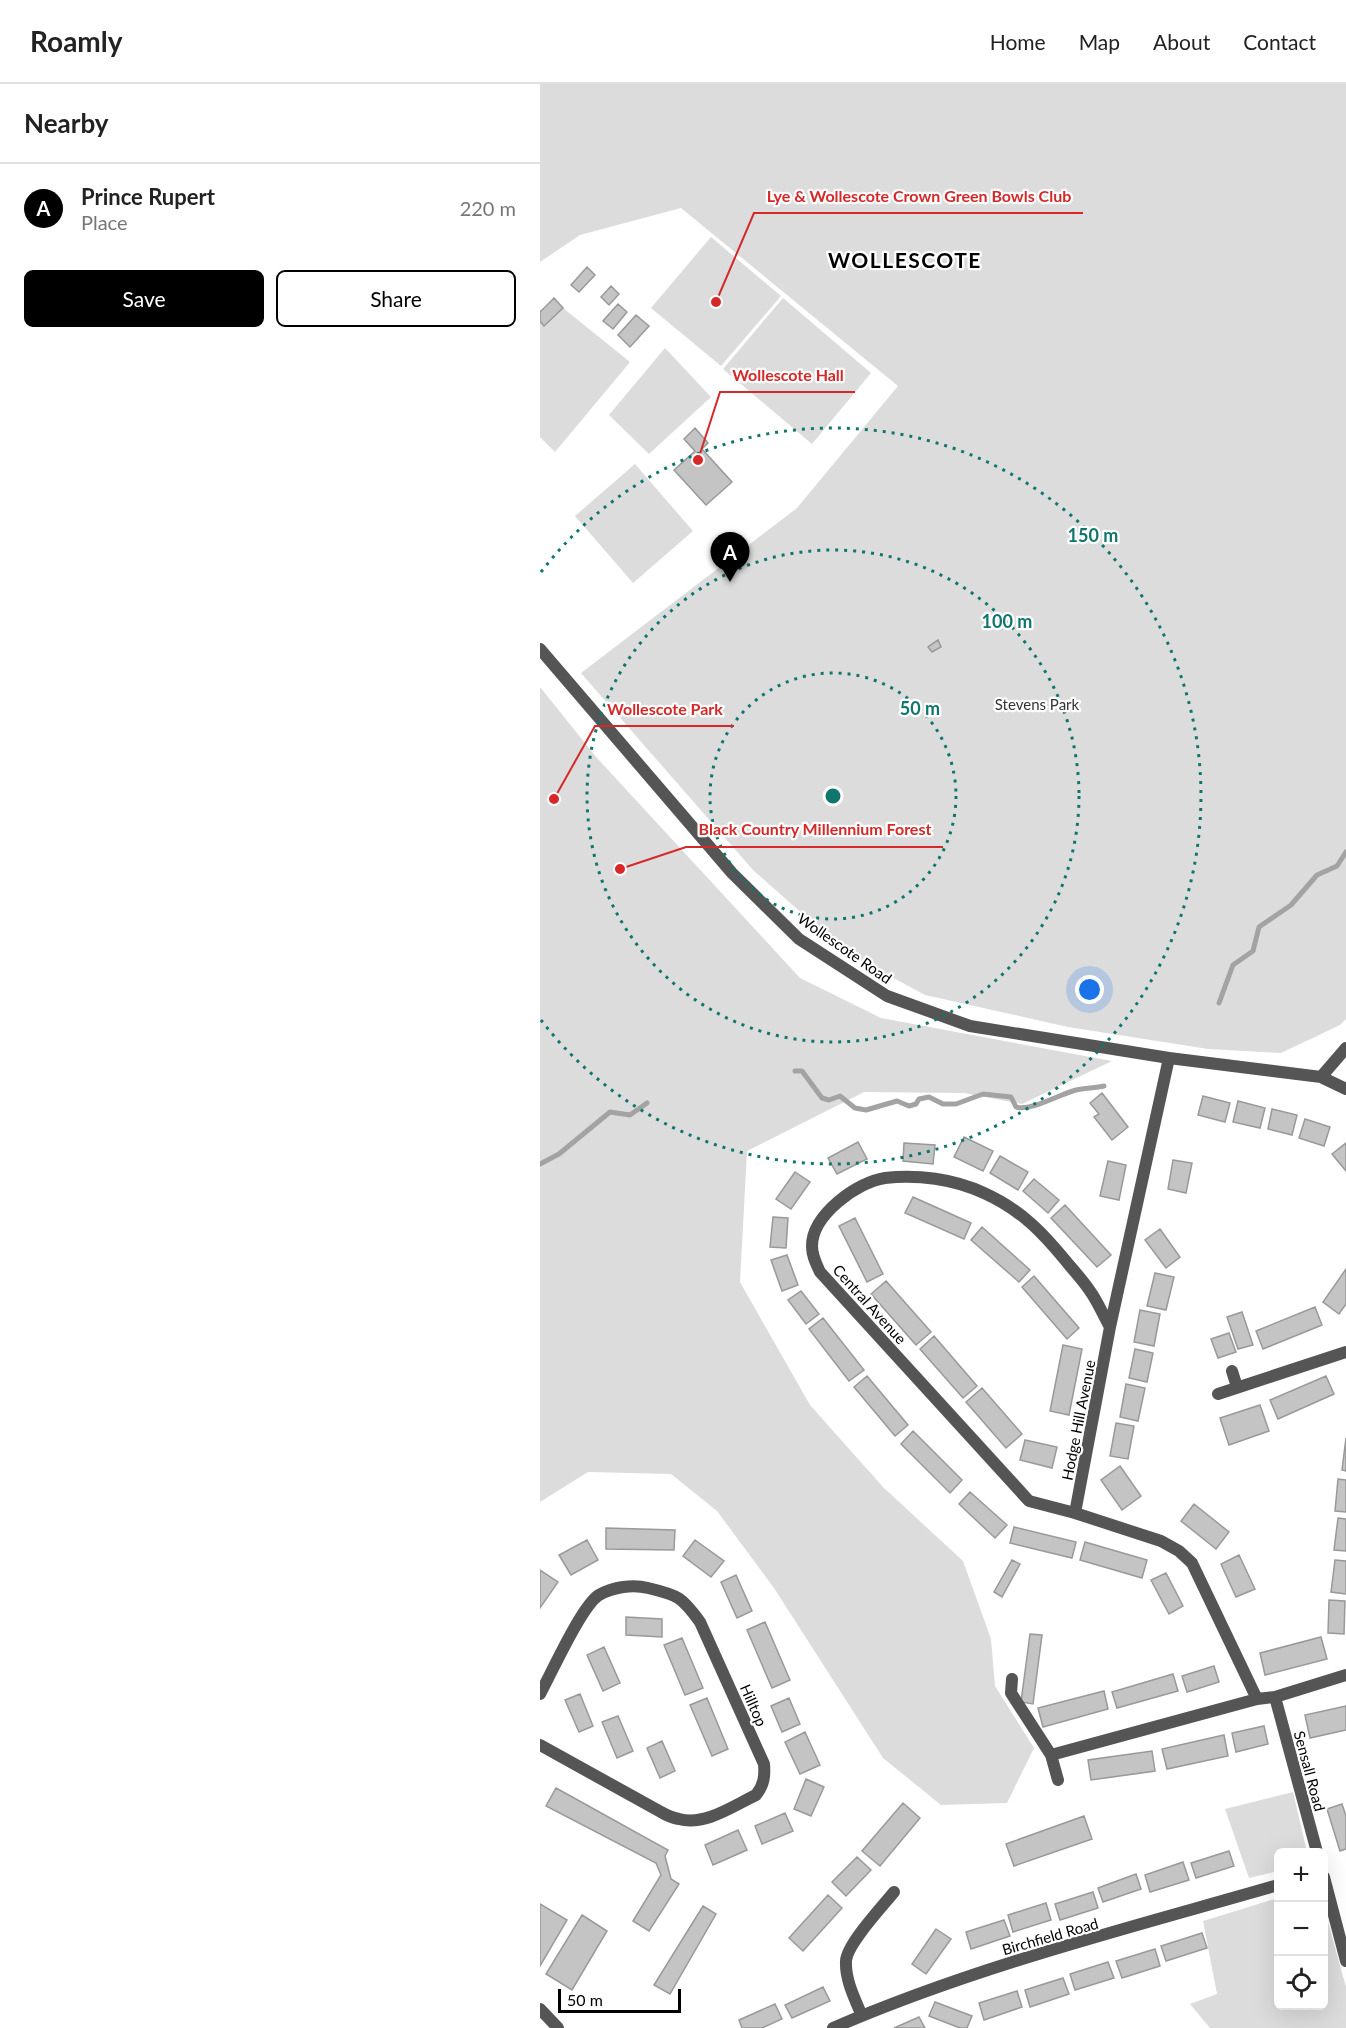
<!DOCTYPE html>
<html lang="en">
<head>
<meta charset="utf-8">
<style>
	:root { --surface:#fff; --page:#f6f6f6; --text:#222; --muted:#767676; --line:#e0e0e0; --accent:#000 }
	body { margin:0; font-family:Lato,sans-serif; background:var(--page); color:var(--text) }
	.controls { position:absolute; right:18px; bottom:18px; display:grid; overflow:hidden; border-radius:9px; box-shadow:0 6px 24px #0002 }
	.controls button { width:54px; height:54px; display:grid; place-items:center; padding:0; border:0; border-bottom:2px solid var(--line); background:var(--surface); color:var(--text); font:30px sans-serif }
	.scale { position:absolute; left:18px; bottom:15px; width:123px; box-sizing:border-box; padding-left:6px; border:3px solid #000; border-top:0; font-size:16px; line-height:21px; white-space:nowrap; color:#000; -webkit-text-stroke:4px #fff; paint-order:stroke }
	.you { position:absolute; left:550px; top:906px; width:21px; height:21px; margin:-15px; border:4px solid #fff; border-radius:50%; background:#1a73e8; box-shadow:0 0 0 9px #1a73e833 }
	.badge { display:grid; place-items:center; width:39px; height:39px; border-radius:50%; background:var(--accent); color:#fff; font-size:20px; font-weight:700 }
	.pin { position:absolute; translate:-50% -50px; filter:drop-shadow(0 2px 3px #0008) }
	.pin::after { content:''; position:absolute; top:32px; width:21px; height:18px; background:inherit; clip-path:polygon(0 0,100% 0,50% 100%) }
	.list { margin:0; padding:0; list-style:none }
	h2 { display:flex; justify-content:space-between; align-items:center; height:78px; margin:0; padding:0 24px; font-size:26px }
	h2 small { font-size:20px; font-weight:400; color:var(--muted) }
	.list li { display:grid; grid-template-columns:39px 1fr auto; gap:18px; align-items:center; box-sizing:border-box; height:90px; padding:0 24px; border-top:2px solid var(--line) }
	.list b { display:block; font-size:22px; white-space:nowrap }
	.list p { margin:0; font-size:20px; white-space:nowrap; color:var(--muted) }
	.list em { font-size:20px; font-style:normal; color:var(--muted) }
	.actions { display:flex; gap:12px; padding:18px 24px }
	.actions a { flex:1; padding:14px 0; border:2px solid var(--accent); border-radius:9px; text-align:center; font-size:21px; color:var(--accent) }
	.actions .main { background:var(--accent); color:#fff }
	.icon { flex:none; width:33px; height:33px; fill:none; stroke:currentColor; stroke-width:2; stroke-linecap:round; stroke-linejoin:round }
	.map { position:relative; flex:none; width:806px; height:1944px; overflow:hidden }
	header { display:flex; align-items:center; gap:36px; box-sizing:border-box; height:84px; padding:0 30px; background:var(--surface); border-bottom:2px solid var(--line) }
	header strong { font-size:28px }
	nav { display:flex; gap:33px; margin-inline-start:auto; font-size:21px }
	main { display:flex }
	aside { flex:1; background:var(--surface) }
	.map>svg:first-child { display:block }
	.green { fill:#dcdcdc }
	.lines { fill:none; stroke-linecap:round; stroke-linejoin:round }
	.stream { stroke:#a3a3a3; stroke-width:5 }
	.building { fill:#c4c4c4; stroke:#999; stroke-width:1.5 }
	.minor { stroke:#555; stroke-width:12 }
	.tertiary { stroke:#555; stroke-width:12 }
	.ring { fill:none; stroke:#0f766e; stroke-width:3; stroke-dasharray:3 6 }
	.labels { text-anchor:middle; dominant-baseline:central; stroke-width:4.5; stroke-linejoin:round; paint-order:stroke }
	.park-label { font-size:15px; fill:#333; stroke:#fff }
	.street-label { font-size:15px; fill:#000; stroke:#fff }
	.district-label { font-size:21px; font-weight:bold; letter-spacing:1.5px; fill:#000; stroke:#fff }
	.centre { fill:#0f766e; stroke:#fff; stroke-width:3 }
	.ring-label { font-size:18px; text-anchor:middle; font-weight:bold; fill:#0f766e; stroke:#fff; stroke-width:4.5; stroke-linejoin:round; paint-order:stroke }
	.leader { fill:none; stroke:#d62828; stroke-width:2 }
	.callout-dot { fill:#d62828; stroke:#fff; stroke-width:2 }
	.callout-label { font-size:16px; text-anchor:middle; font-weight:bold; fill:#d62828; stroke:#fff; stroke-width:4.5; stroke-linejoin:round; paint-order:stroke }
</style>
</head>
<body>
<header>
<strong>Roamly</strong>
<nav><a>Home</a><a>Map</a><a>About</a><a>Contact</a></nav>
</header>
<main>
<aside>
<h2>Nearby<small></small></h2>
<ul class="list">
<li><span class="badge">A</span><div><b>Prince Rupert</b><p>Place</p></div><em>220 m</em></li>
</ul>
<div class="actions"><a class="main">Save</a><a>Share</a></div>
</aside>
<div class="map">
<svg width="806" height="1944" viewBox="0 0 806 1944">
	<rect width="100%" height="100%" fill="#fff"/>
	<path class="green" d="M0 0H806V935L800 941 741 969 668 965 528 943 385 911 307 869 213 786 41 589 257 424 358 302 141 124 40 151 0 178Z
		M171 153 241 212 181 282 111 224Z
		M243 214 331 289 272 360 183 285Z
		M23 224 90 278 15 368 0 353V237Z
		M125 264 171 313 109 370 69 331Z
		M95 380 153 447 93 499 35 432Z
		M0 603 57 674 260 894 341 934 572 977 482 1020 424 1009 324 1008 207 1067 200 1198 270 1321 343 1403 423 1477 451 1555 455 1602 494 1664 467 1719 401 1721 343 1674 234 1504 177 1427 131 1390 48 1388 0 1418Z
		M753 1708 767 1768H738V1787L709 1794 685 1725Z
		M738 1814V1922H784V1824L806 1903V1944H670L650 1920 677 1910 663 1837Z"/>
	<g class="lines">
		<path class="stream" d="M679 919 693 881 713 867 719 843 751 821 777 791 797 782 806 768
			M255 987H262L282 1014 289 1016 300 1012 315 1024 326 1026 357 1017 369 1022 376 1020 379 1015 389 1013 403 1020H416L443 1010 471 1013 476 1023C490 1028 520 1010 536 1006 545 1004 555 1004 564 1002
			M0 1080 19 1070 70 1028 90 1031 107 1019"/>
	</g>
	<path class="building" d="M47 183 55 191 39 208 31 201Z
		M71 202 79 210 69 221 61 213Z
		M14 214 23 224 4 242 0 237V228Z
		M78 220 87 228 73 245 63 237Z
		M96 231 109 242 90 263 78 251Z
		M155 344 168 359 162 365 192 398 166 421 134 386 155 367 144 355Z
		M398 556 401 563 392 568 388 563Z
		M562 1009 588 1043 572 1056 554 1033 559 1030 550 1019Z
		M663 1012 690 1019 685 1038 658 1031Z
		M698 1017 725 1024 720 1044 693 1038Z
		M732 1025 757 1031 752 1051 728 1045Z
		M765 1035 790 1043 784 1062 759 1054Z
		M424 1053 453 1067 443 1087 414 1073Z
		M318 1058 327 1075 297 1090 288 1074Z
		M364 1059 395 1061 393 1080 363 1077Z
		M806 1059V1087L792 1070Z
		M460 1072 488 1088 478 1106 450 1089Z
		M633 1076 652 1079 646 1109 628 1105Z
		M568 1077 586 1081 579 1116 560 1112Z
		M255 1088 270 1098 251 1125 236 1115Z
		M494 1095 519 1116 508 1129 483 1107Z
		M373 1113 431 1139 424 1155 365 1129Z
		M525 1121 571 1171 557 1183 511 1134Z
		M233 1133 248 1134 246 1164 230 1163Z
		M315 1134 343 1190 327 1198 299 1142Z
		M442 1143 490 1186 479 1198 431 1156Z
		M620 1145 640 1173 626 1184 605 1156Z
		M247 1171 258 1201 242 1207 231 1176Z
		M806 1185V1220L799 1230 783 1218Z
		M615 1189 634 1193 626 1226 607 1222Z
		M494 1192 539 1244 527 1255 482 1203Z
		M346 1197 391 1248 376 1261 331 1210Z
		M261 1207 279 1230 266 1240 248 1216Z
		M775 1223 782 1241 723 1265 716 1247Z
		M600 1226 620 1230 614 1262 594 1258Z
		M702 1228 713 1261 698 1265 687 1233Z
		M283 1234 324 1286 309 1297 269 1245Z
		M689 1249 696 1268 678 1274 671 1255Z
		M394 1252 437 1302 423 1314 380 1265Z
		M523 1261 542 1265 529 1331 510 1327Z
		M595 1265 613 1269 607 1298 589 1294Z
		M327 1292 368 1341 355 1352 314 1303Z
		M786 1292 794 1310 738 1335 730 1316Z
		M586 1300 605 1304 598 1337 580 1333Z
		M442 1304 482 1350 466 1364 426 1318Z
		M720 1321 729 1347 689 1361 680 1334Z
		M576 1339 594 1342 588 1375 570 1372Z
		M373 1347 422 1396 410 1409 361 1360Z
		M806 1354V1387L802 1386Z
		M485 1356 517 1363 512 1384 480 1376Z
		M580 1382 601 1412 582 1426 561 1396Z
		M798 1395 806 1396V1428L795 1427Z
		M430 1408 467 1441 455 1454 419 1420Z
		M654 1420 689 1448 676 1465 641 1437Z
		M798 1434 806 1435V1467L794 1466Z
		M474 1443 536 1458 532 1474 470 1459Z
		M66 1444 135 1446 134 1466 66 1465Z
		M47 1456 58 1476 31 1491 19 1471Z
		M155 1456 184 1477 171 1493 143 1472Z
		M545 1458 607 1476 602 1494 540 1476Z
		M699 1471 715 1505 696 1513 681 1480Z
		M472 1476 480 1480 462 1513 454 1508Z
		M795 1476 806 1477V1510L791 1508Z
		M0 1486 18 1498 0 1524Z
		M626 1489 643 1522 629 1530 611 1496Z
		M196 1491 212 1527 197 1534 181 1498Z
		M789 1516 805 1517 804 1550 788 1549Z
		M86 1533 122 1535V1553L86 1551Z
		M225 1538 250 1596 232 1604 207 1546Z
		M490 1550 502 1551 493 1620 481 1618Z
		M781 1553 787 1575 725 1591 720 1569Z
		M142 1554 163 1604 145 1611 124 1561Z
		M64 1563 80 1599 63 1607 47 1571Z
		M674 1582 679 1598 647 1608 642 1592Z
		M633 1590 638 1607 577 1624 572 1608Z
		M564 1607 568 1625 503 1643 498 1624Z
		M40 1610 53 1642 39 1648 25 1616Z
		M167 1614 188 1665 172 1672 150 1621Z
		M249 1614 260 1640 242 1648 231 1622Z
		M806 1622V1646L770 1654 765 1631Z
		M78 1632 93 1667 77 1674 62 1638Z
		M724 1642 728 1660 696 1668 692 1649Z
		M265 1648 280 1681 260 1690 245 1658Z
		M684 1651 688 1672 627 1685 622 1665Z
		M122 1657 135 1687 120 1694 107 1664Z
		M612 1667 615 1687 551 1696 548 1676Z
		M266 1695 284 1703 271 1732 254 1725Z
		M16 1704 128 1766 125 1772 131 1795 139 1800 109 1847 93 1837 121 1791 116 1779 6 1722Z
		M363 1719 380 1734 340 1782 322 1767Z
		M802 1720 806 1732V1765L800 1767 787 1725Z
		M245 1729 253 1747 222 1760 215 1742Z
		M544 1732 552 1755 474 1782 466 1760Z
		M198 1746 207 1766 173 1781 165 1761Z
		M689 1767 694 1782 656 1794 651 1779Z
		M317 1773 331 1786 306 1812 292 1798Z
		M643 1778 649 1796 610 1808 605 1791Z
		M596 1790 601 1805 563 1818 558 1804Z
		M553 1808 558 1824 520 1836 515 1820Z
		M288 1811 302 1824 263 1867 249 1854Z
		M506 1819 511 1836 473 1848 468 1831Z
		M0 1820 27 1836 0 1882Z
		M163 1822 176 1830 130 1910 114 1901Z
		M42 1831 67 1847 32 1906 6 1890Z
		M464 1836 470 1852 431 1865 426 1848Z
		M396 1845 411 1855 386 1890 372 1880Z
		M662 1849 667 1864 626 1877 621 1862Z
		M615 1865 620 1882 582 1894 576 1877Z
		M568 1878 574 1894 535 1906 530 1890Z
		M523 1894 529 1910 490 1923 485 1906Z
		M283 1903 290 1917 252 1934 245 1921Z
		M477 1907 482 1923 444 1936 439 1919Z
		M395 1918 432 1932 427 1944H420L389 1932Z
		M235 1920 242 1935 222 1944H202L199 1936Z
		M379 1933 385 1944H354Z"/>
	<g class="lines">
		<path class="minor" d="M570 1243C563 1231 558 1218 550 1207 544 1198 537 1190 530 1182 504 1150 482 1126 444 1109 414 1095 377 1090 345 1094 317 1098 272 1131 272 1162 272 1172 276 1179 280 1188L489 1417 535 1429 621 1457 639 1467 652 1479 717 1615
			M692 1287 697 1303
			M678 1310 806 1268
			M535 1429 570 1243 629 974
			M472 1595 471 1609 511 1671 518 1696
			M0 1610C11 1590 42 1521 59 1511 73 1503 93 1500 108 1504 138 1511 142 1513 160 1538L224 1680C225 1692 224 1701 216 1711 193 1722 165 1742 139 1735 133 1734 126 1731 121 1728L0 1661
			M735 1613 777 1768
			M511 1671 717 1615 735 1613 806 1591
			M784 1793 806 1877
			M0 1925 18 1944
			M322 1932C315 1915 305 1896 306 1877 307 1860 342 1823 354 1808
			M293 1944C436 1882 589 1844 738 1801"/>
		<path class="tertiary" d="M0 565 192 789 259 855 347 912 430 942 629 974 781 993 806 1005
			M781 993 806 964"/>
	</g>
	<g class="ring">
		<circle cx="293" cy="712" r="123"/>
		<circle cx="293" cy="712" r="246"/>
		<path d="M1 488A368 368 0 1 1 1 936"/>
	</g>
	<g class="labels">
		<g class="park-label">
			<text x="497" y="620">Stevens Park</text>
		</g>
		<g class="street-label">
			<text transform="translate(305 864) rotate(35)">Wollescote Road</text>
			<text transform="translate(330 1220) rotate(48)">Central Avenue</text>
			<text transform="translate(538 1336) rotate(-79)">Hodge Hill Avenue</text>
			<text transform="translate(214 1621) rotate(66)">Hilltop</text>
			<text transform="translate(770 1687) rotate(75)">Sensall Road</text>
			<text transform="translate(510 1852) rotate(-16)">Birchfield Road</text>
		</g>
		<g class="district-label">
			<text x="365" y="175">WOLLESCOTE</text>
		</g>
	</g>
	<circle cx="293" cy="712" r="9" class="centre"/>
	<g class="ring-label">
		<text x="553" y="458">150 m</text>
		<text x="467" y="544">100 m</text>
		<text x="380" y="631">50 m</text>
	</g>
	<path class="leader" d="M176 218L214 129H543M158 376L180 308H315M14 715L55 642H194M80 785L146 763H403"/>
	<g class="callout-dot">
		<circle cx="176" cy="218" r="6"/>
		<circle cx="158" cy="376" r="6"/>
		<circle cx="14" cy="715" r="6"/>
		<circle cx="80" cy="785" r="6"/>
	</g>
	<g class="callout-label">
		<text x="379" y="118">Lye &amp; Wollescote Crown Green Bowls Club</text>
		<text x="248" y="297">Wollescote Hall</text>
		<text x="125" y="631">Wollescote Park</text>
		<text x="275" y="751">Black Country Millennium Forest</text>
	</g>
</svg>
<div class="controls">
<button>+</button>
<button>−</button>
<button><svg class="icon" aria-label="locate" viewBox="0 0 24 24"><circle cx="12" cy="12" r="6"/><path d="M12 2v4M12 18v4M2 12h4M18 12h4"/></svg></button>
</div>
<div class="scale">50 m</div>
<div class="you"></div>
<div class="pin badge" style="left:190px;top:498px">A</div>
</div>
</main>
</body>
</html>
